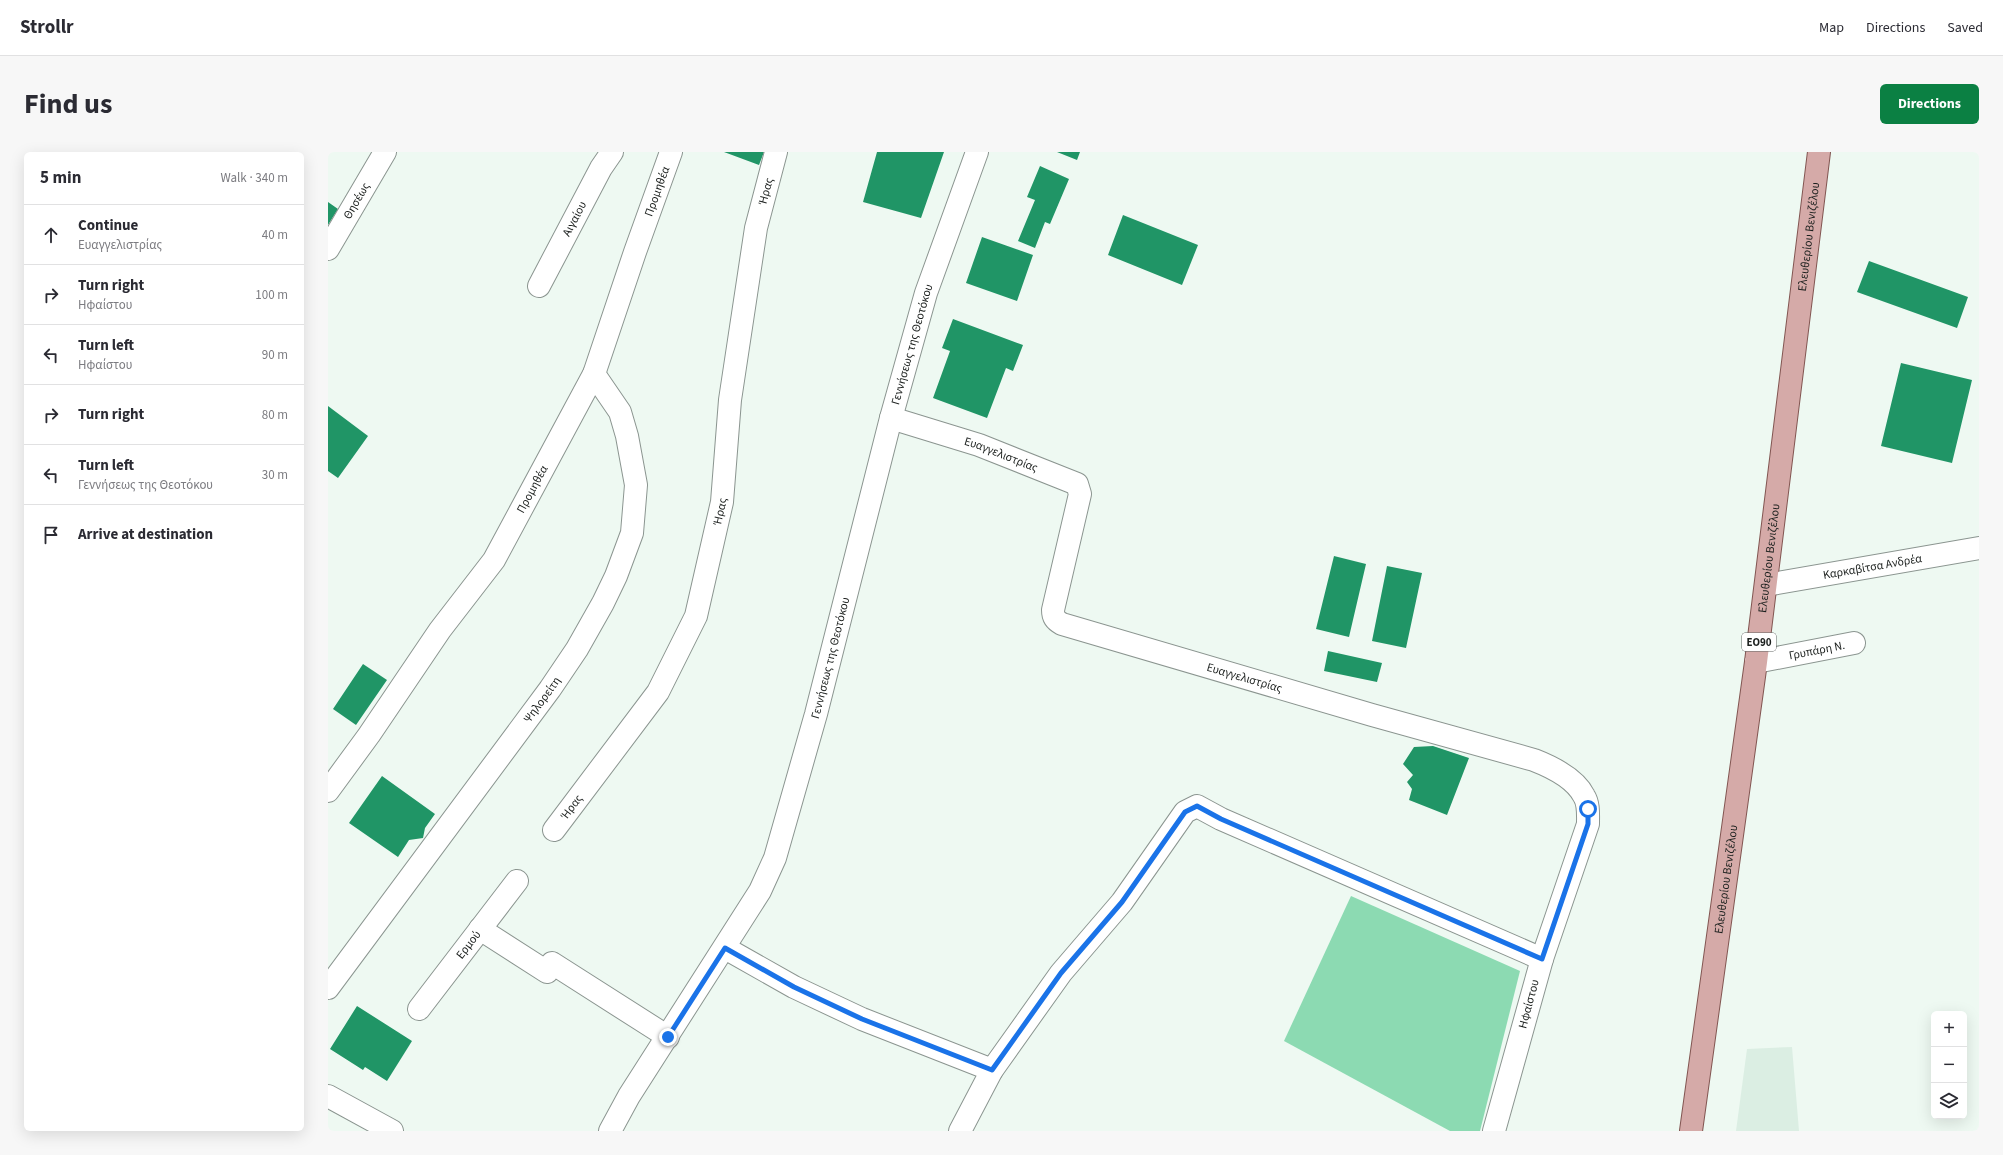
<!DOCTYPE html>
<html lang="en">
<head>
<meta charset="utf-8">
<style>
	:root { --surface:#fff; --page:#f7f7f7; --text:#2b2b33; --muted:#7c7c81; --line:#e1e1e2; --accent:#0b8043 }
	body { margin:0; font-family:"Source Sans 3",sans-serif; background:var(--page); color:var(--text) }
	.controls { position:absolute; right:12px; bottom:12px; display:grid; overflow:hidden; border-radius:6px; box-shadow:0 4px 16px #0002 }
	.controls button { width:36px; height:36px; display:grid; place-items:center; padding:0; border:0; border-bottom:1px solid var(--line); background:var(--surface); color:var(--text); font:20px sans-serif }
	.stop { position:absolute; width:12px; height:12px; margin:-9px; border:3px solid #1a73e8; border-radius:50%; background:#fff }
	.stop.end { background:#1a73e8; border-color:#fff; box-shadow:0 1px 4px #0008 }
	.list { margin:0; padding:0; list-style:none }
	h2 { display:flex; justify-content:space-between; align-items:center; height:52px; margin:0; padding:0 16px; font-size:17px }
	h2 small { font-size:13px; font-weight:400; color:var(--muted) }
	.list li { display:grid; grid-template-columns:26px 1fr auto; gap:12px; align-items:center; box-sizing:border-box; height:60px; padding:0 16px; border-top:1px solid var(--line) }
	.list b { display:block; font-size:15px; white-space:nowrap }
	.list p { margin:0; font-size:13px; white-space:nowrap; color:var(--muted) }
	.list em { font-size:13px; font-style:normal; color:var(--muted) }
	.icon { flex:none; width:22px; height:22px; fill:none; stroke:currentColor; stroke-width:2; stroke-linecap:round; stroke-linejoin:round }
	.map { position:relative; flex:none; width:1651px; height:979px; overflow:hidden; border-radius:6px }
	header { display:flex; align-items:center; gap:24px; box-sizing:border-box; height:56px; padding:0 20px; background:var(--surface); border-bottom:1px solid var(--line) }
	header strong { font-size:19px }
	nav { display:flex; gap:22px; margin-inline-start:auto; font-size:14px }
	.intro { display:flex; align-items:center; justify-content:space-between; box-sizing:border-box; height:96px; padding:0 24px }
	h1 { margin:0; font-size:28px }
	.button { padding:10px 18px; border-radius:6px; background:var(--accent); color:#fff; font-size:14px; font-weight:700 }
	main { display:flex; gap:24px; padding:0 24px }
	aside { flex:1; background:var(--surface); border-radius:6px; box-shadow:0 4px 16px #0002 }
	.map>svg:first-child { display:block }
	.built { fill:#dbeee3 }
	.green { fill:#8cdab2 }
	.building { fill:#209566 }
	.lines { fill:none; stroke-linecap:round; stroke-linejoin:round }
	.minor-casing { stroke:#8b9590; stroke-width:24 }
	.primary-casing { stroke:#825652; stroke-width:24 }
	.minor { stroke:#fff; stroke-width:22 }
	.primary { stroke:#d5aaa8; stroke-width:22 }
	.route { stroke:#1a73e8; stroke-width:5 }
	.labels { text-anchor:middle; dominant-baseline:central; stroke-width:4; stroke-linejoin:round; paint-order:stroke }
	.shield { fill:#fff; stroke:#616462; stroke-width:1 }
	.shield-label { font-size:11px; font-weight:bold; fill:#1d211f }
	.street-label { font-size:12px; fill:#1d211f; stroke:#fff }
</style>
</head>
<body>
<header>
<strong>Strollr</strong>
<nav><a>Map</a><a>Directions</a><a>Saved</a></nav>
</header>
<div class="intro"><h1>Find us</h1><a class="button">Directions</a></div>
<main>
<aside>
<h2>5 min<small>Walk · 340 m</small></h2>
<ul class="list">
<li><svg class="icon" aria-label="ahead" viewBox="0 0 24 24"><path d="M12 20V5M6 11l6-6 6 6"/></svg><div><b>Continue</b><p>Ευαγγελιστρίας</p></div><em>40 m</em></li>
<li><svg class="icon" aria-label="right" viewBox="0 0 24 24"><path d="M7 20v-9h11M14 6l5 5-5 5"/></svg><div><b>Turn right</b><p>Ηφαίστου</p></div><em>100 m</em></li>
<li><svg class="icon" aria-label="left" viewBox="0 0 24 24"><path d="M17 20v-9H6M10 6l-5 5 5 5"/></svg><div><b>Turn left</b><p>Ηφαίστου</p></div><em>90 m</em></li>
<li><svg class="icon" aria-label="right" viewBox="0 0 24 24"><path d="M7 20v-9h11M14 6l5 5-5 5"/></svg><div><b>Turn right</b></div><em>80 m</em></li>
<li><svg class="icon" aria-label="left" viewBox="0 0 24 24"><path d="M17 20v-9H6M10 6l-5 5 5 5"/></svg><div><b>Turn left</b><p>Γεννήσεως της Θεοτόκου</p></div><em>30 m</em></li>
<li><svg class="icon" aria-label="arrive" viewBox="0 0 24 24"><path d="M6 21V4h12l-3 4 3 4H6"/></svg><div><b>Arrive at destination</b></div></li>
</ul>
</aside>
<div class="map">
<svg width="1651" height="979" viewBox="0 0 1651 979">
	<rect width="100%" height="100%" fill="#eef9f2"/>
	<path class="built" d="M1464 895 1471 979H1408L1419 897Z"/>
	<path class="green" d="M1023 744 1192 819 1152 979H1122L956 889Z"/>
	<path class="building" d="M396 0H436L431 13Z
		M549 0H616L593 66 535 50Z
		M729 0H752L749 8Z
		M712 14 741 27 722 72 717 70 707 96 690 89 707 48 699 45Z
		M0 50 10 57 0 73Z
		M795 63 870 93 854 133 780 103Z
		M654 85 705 103 689 149 638 131Z
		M1541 109 1640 145 1629 176 1529 140Z
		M625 167 695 193 685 219 678 216 659 266 605 246 622 199 614 196Z
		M1573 211 1644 228 1624 311 1553 294Z
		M0 254 40 284 10 326 0 319Z
		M1006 404 1038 412 1021 485 988 477Z
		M1059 414 1094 421 1078 496 1044 489Z
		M1000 499 1054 511 1049 530 996 519Z
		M35 512 59 528 28 573 5 557Z
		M1105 594 1141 606 1119 663 1081 648 1084 637 1079 630 1085 623 1075 612 1086 595Z
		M54 624 107 662 97 676 95 686 81 688 70 705 21 671Z
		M29 854 84 889 59 929 37 915 35 918 2 897Z"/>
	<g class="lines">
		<g class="minor-casing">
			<g id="minor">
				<path id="s1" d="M0 97 57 0"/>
				<path id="s2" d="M211 134 273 16 284 0"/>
				<path id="s3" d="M563 266 651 293 749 332 752 342 725 458C725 465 727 468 734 472L1044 563 1206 608C1224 615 1247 626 1256 644 1261 652 1260 662 1260 672L1214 807 1166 979"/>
				<path id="s4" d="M1438 433 1651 396"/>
				<path id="s5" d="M1428 510 1526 491"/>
				<path id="s6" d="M0 639 41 583 112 478 166 408 266 222 307 100 343 0"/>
				<path id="s7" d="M226 678 330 540 368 464 394 350 402 248 428 76 448 0"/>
				<path d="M152 777 219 820 224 811 340 885"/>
				<path d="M397 796 466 835 534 867 664 918"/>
				<path id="s8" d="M0 836 222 537 249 497 275 451 288 424 304 381 308 333 299 284 292 260 266 222"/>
				<path id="s9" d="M91 857 189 729"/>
				<path d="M0 944 64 979"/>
				<path id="s10" d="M282 979 301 944 432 739 447 706 488 562 563 266 598 141 649 0"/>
				<path d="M632 979 664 918 733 821 794 750 857 660 869 654 893 667 1214 807"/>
			</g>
		</g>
		<g class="primary-casing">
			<g id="primary">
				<path id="s11" d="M1363 979 1428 510 1491 0"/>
			</g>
		</g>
		<use href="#minor" class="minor"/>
		<use href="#primary" class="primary"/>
	</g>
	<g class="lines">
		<path class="route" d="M340 885 397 796 466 835 534 867 664 918 733 821 794 750 857 660 869 654 893 667 1214 807 1260 672V657"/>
	</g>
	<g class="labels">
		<rect class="shield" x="1414" y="481" width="34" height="18" rx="3"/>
		<g class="shield-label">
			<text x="1431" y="490">ΕΟ90</text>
		</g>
		<g class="street-label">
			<text stroke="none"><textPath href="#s6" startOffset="689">Προμηθέα</textPath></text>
			<text stroke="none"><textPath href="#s7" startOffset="689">Ήρας</textPath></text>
			<text stroke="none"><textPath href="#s1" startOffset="56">Θησέως</textPath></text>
			<text stroke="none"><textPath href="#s2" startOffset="76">Αιγαίου</textPath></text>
			<text stroke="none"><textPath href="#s11" startOffset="902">Ελευθερίου Βενιζέλου</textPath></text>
			<text stroke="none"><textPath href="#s10" startOffset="851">Γεννήσεως της Θεοτόκου</textPath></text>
			<text stroke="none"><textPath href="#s3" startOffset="116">Ευαγγελιστρίας</textPath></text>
			<text stroke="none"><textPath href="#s6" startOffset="365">Προμηθέα</textPath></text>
			<text stroke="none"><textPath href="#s7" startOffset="365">Ήρας</textPath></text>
			<text stroke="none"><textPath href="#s11" startOffset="578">Ελευθερίου Βενιζέλου</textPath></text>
			<text stroke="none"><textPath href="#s4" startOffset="108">Καρκαβίτσα Ανδρέα</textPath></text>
			<text stroke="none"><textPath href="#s5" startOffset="62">Γρυπάρη Ν.</textPath></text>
			<text stroke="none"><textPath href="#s10" startOffset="527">Γεννήσεως της Θεοτόκου</textPath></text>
			<text stroke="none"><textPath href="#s3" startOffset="535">Ευαγγελιστρίας</textPath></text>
			<text stroke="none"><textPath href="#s8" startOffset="359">Ψηλορείτη</textPath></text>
			<text stroke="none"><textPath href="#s7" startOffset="29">Ήρας</textPath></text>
			<text stroke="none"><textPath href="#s11" startOffset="254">Ελευθερίου Βενιζέλου</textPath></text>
			<text stroke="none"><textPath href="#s9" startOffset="81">Ερμού</textPath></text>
			<text transform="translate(1201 852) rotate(-75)">Ηφαίστου</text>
		</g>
	</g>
</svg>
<div class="controls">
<button>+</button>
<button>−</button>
<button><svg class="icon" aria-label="layers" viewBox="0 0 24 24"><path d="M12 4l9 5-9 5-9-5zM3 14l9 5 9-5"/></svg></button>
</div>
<div class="stop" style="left:1260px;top:657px"></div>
<div class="stop end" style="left:340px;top:885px"></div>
</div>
</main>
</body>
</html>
